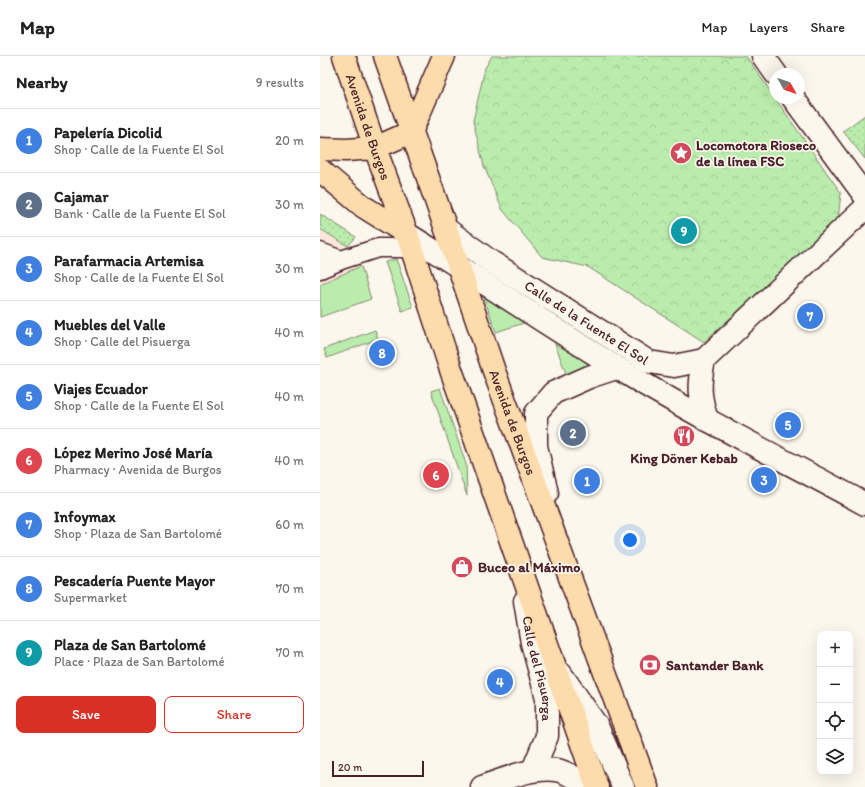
<!DOCTYPE html>
<html lang="en">
<head>
<meta charset="utf-8">
<style>
	:root { --surface:#fff; --page:#f6f6f6; --text:#222; --muted:#767676; --line:#e0e0e0; --accent:#d93025 }
	body { margin:0; font-family:Itim,sans-serif; background:var(--page); color:var(--text) }
	.controls { position:absolute; right:12px; bottom:12px; display:grid; overflow:hidden; border-radius:8px; box-shadow:0 4px 16px #0002 }
	.controls button { width:36px; height:36px; display:grid; place-items:center; padding:0; border:0; border-bottom:1px solid var(--line); background:var(--surface); color:var(--text); font:20px sans-serif }
	.compass { position:absolute; left:449px; top:12px; width:36px; height:36px; border-radius:50%; background:var(--surface); box-shadow:0 4px 16px #0002; rotate:130deg }
	.scale { position:absolute; left:12px; bottom:10px; width:92px; box-sizing:border-box; padding-left:4px; border:2px solid #4a1f2b; border-top:0; font-size:11px; line-height:14px; white-space:nowrap; color:#4a1f2b; -webkit-text-stroke:3px #fbf7ec; paint-order:stroke }
	.you { position:absolute; left:310px; top:484px; width:14px; height:14px; margin:-10px; border:3px solid #fff; border-radius:50%; background:#1a73e8; box-shadow:0 0 0 6px #1a73e833 }
	.badge { display:grid; place-items:center; width:26px; height:26px; border-radius:50%; background:var(--accent); color:#fff; font-size:13px; font-weight:700 }
	.pin { position:absolute; translate:-50% -50%; border:2px solid #fff; box-shadow:0 1px 4px #0006 }
	.list { margin:0; padding:0; list-style:none }
	h2 { display:flex; justify-content:space-between; align-items:center; height:52px; margin:0; padding:0 16px; font-size:17px }
	h2 small { font-size:13px; font-weight:400; color:var(--muted) }
	.list li { display:grid; grid-template-columns:26px 1fr auto; gap:12px; align-items:center; box-sizing:border-box; height:64px; padding:0 16px; border-top:1px solid var(--line) }
	.list b { display:block; font-size:15px; white-space:nowrap }
	.list p { margin:0; font-size:13px; white-space:nowrap; color:var(--muted) }
	.list em { font-size:13px; font-style:normal; color:var(--muted) }
	.actions { display:flex; gap:8px; padding:12px 16px }
	.actions a { flex:1; padding:9px 0; border:1px solid var(--accent); border-radius:8px; text-align:center; font-size:14px; color:var(--accent) }
	.actions .main { background:var(--accent); color:#fff }
	.icon { flex:none; width:22px; height:22px; fill:none; stroke:currentColor; stroke-width:2; stroke-linecap:round; stroke-linejoin:round }
	.map { position:relative; flex:none; width:545px; height:731px; overflow:hidden }
	header { display:flex; align-items:center; gap:24px; box-sizing:border-box; height:56px; padding:0 20px; background:var(--surface); border-bottom:1px solid var(--line) }
	header strong { font-size:19px }
	nav { display:flex; gap:22px; margin-inline-start:auto; font-size:14px }
	main { display:flex }
	aside { flex:1; background:var(--surface) }
	.map>svg:first-child { display:block }
	.built { fill:#fce8db }
	.grass { fill:#baedad; stroke:#82866c }
	.forest { fill:url(#forest-crowns); stroke:#82866c }
	.garden { fill:url(#garden-dots); stroke:#82866c }
	.lines { fill:none; stroke-linecap:round; stroke-linejoin:round }
	.lane-casing { stroke:#4a1f2b; stroke-width:21 }
	.street-casing { stroke:#4a1f2b; stroke-width:25 }
	.secondary-casing { stroke:#4a1f2b; stroke-width:25 }
	.highway-casing { stroke:#4a1f2b; stroke-width:25 }
	.lane { stroke:#fbf7ec; stroke-width:18 }
	.street { stroke:#fbf7ec; stroke-width:22 }
	.secondary { stroke:#fbf7ec; stroke-width:22 }
	.highway { stroke:#fcdcac; stroke-width:22 }
	.labels { text-anchor:middle; dominant-baseline:central; stroke-width:3.5; stroke-linejoin:round; paint-order:stroke }
	.street-label { font-size:14px; fill:#4a1f2b; stroke:#fbf7ec }
	.poi-label { font-size:14px; font-weight:bold; fill:#4a1f2b; stroke:#fbf7ec; text-anchor:start }
</style>
</head>
<body>
<header>
<strong>Map</strong>
<nav><a>Map</a><a>Layers</a><a>Share</a></nav>
</header>
<main>
<aside>
<h2>Nearby<small>9 results</small></h2>
<ul class="list">
<li><span class="badge" style="background:#3f7fe0">1</span><div><b>Papelería Dicolid</b><p>Shop · Calle de la Fuente El Sol</p></div><em>20 m</em></li>
<li><span class="badge" style="background:#5c6f8a">2</span><div><b>Cajamar</b><p>Bank · Calle de la Fuente El Sol</p></div><em>30 m</em></li>
<li><span class="badge" style="background:#3f7fe0">3</span><div><b>Parafarmacia Artemisa</b><p>Shop · Calle de la Fuente El Sol</p></div><em>30 m</em></li>
<li><span class="badge" style="background:#3f7fe0">4</span><div><b>Muebles del Valle</b><p>Shop · Calle del Pisuerga</p></div><em>40 m</em></li>
<li><span class="badge" style="background:#3f7fe0">5</span><div><b>Viajes Ecuador</b><p>Shop · Calle de la Fuente El Sol</p></div><em>40 m</em></li>
<li><span class="badge" style="background:#e0444e">6</span><div><b>López Merino José María</b><p>Pharmacy · Avenida de Burgos</p></div><em>40 m</em></li>
<li><span class="badge" style="background:#3f7fe0">7</span><div><b>Infoymax</b><p>Shop · Plaza de San Bartolomé</p></div><em>60 m</em></li>
<li><span class="badge" style="background:#3f7fe0">8</span><div><b>Pescadería Puente Mayor</b><p>Supermarket</p></div><em>70 m</em></li>
<li><span class="badge" style="background:#0f9aa8">9</span><div><b>Plaza de San Bartolomé</b><p>Place · Plaza de San Bartolomé</p></div><em>70 m</em></li>
</ul>
<div class="actions"><a class="main">Save</a><a>Share</a></div>
</aside>
<div class="map">
<svg width="545" height="731" viewBox="0 0 545 731">
	<defs>
		<pattern id="forest-crowns" width="20" height="18" patternUnits="userSpaceOnUse"><rect width="20" height="18" fill="#baedad"/><path d="M2 6a3 3 0 1 1 6 0M12 15a3 3 0 1 1 6 0" fill="none" stroke="#a1cb95"/></pattern>
		<pattern id="garden-dots" width="8" height="8" patternUnits="userSpaceOnUse"><rect width="8" height="8" fill="#baedad"/><path d="M2 2h.1M6 6h.1" fill="none" stroke="#a1cb95" stroke-width="1.8" stroke-linecap="round"/></pattern>
	</defs>
	<rect width="100%" height="100%" fill="#fbf7ec"/>
	<filter id="ink" filterUnits="userSpaceOnUse"><feTurbulence type="fractalNoise" baseFrequency=".025" numOctaves="2"/><feDisplacementMap in="SourceGraphic" scale="8" xChannelSelector="R" yChannelSelector="G"/><feConvolveMatrix kernelMatrix="1 2 1 2 8 2 1 2 1" color-interpolation-filters="sRGB"/></filter>
	<g filter="url(#ink)">
		<path class="built" d="M0 173 28 190 41 210 0 228Z"/>
		<path class="grass" d="M76 203 93 251 82 255 65 206Z
			M41 210 51 243 0 261V228Z
			M163 239 204 267 176 276Z
			M55 274 58 283 7 302 4 293Z
			M234 285 273 311 247 320Z
			M120 332 146 408 147 440 111 335Z"/>
		<path class="forest" d="M172 0H426L521 137 518 164 384 286 268 211 222 201 182 153 164 110 153 65 165 12Z"/>
		<path class="garden" d="M545 59V103L523 75Z
			M0 158 36 181 28 190 0 173Z"/>
		<g class="lines">
			<g class="lane-casing">
				<path id="lane" d="M0 196 21 204 58 192H92
					M0 213 21 204"/>
			</g>
			<g class="street-casing">
				<g id="street">
					<path d="M443 0 456 18"/>
					<path d="M473 42 545 140"/>
					<path id="s1" d="M126 173 170 205 329 306 354 310 384 304"/>
					<path d="M384 304 545 152"/>
					<path d="M384 304C379 330 379 338 387 364"/>
					<path d="M227 437 216 390V357L233 337 269 321 296 312"/>
				</g>
			</g>
			<g class="secondary-casing">
				<g id="secondary">
					<path d="M87 178C158 222 226 268 296 311 377 361 462 403 545 448"/>
					<path id="s2" d="M205 545 212 587 227 642V680L213 714"/>
					<path d="M241 618 277 670 303 731"/>
					<path d="M162 731C185 723 211 711 236 714 245 715 261 725 269 731"/>
				</g>
			</g>
			<g class="highway-casing">
				<g id="highway">
					<path id="s3" d="M24 0 55 92 87 178 129 308 277 731"/>
					<path id="s4" d="M65 0 126 173 174 315 327 731"/>
					<path d="M91 76 124 0"/>
					<path d="M0 93 26 94 55 92 91 76"/>
					<path d="M0 114 44 151 87 178"/>
				</g>
			</g>
			<use href="#lane" class="lane"/>
			<use href="#street" class="street"/>
			<use href="#secondary" class="secondary"/>
			<use href="#highway" class="highway"/>
		</g>
	</g>
	<defs>
		<g id="sight-disc" transform="scale(1.15)"><circle r="9.5" fill="#d1495b" stroke="#fbf7ec"/><path d="M0-6L1.8-2.2L6-1.7L2.9 1.2L3.7 5.4L0 3.3L-3.7 5.4L-2.9 1.2L-6-1.7L-1.8-2.2Z" fill="#fff"/></g>
		<g id="restaurant-disc" transform="scale(1.15)"><circle r="9.5" fill="#d1495b" stroke="#fbf7ec"/><path d="M-5-6h1v4h1v-4h1v4h1v-4h1v5L-1.5 .5V6h-2V.5L-5-1ZM5-6V6H3V1.5H1.5Q1.5-4 5-6Z" fill="#fff"/></g>
		<g id="shop-disc" transform="scale(1.15)"><circle r="9.5" fill="#d1495b" stroke="#fbf7ec"/><path d="M-5-2.5h2.3a2.7 3.5 0 0 1 5.4 0H5L5.5 6h-11ZM-1.5-2.5h3a1.5 2.3 0 0 0-3 0Z" fill="#fff"/></g>
		<g id="bank-disc" transform="scale(1.15)"><circle r="9.5" fill="#d1495b" stroke="#fbf7ec"/><path d="M-6-4H6V4H-6ZM0-2.3a2.3 2.3 0 1 0 0 4.6a2.3 2.3 0 1 0 0-4.6Z" fill="#fff"/></g>
	</defs>
	<g fill-rule="evenodd">
		<use href="#sight-disc" x="361" y="97"/>
		<use href="#restaurant-disc" x="364" y="380"/>
		<use href="#shop-disc" x="142" y="511"/>
		<use href="#bank-disc" x="330" y="609"/>
	</g>
	<g class="labels">
		<g class="street-label">
			<text stroke="none"><textPath href="#s3" startOffset="75">Avenida de Burgos</textPath></text>
			<text stroke="none"><textPath href="#s1" startOffset="169">Calle de la Fuente El Sol</textPath></text>
			<text stroke="none"><textPath href="#s4" startOffset="388">Avenida de Burgos</textPath></text>
			<text stroke="none"><textPath href="#s2" startOffset="69">Calle del Pisuerga</textPath></text>
		</g>
		<g class="poi-label">
			<text x="376" y="89">Locomotora Rioseco<tspan x="376" dy="16">de la línea FSC</tspan></text>
			<text x="364" y="402" text-anchor="middle">King Döner Kebab</text>
			<text x="158" y="511">Buceo al Máximo</text>
			<text x="346" y="609">Santander Bank</text>
		</g>
	</g>
</svg>
<div class="controls">
<button>+</button>
<button>−</button>
<button><svg class="icon" aria-label="locate" viewBox="0 0 24 24"><circle cx="12" cy="12" r="6"/><path d="M12 2v4M12 18v4M2 12h4M18 12h4"/></svg></button>
<button><svg class="icon" aria-label="layers" viewBox="0 0 24 24"><path d="M12 4l9 5-9 5-9-5zM3 14l9 5 9-5"/></svg></button>
</div>
<svg class="compass" viewBox="-18 -18 36 36"><path d="M0-13l5 13h-10z" fill="#e53935"/><path d="M0 13l5-13h-10z" fill="#767676"/></svg>
<div class="scale">20 m</div>
<div class="you"></div>
<div class="pin badge" style="left:267px;top:425px;background:#3f7fe0">1</div>
<div class="pin badge" style="left:253px;top:377px;background:#5c6f8a">2</div>
<div class="pin badge" style="left:444px;top:424px;background:#3f7fe0">3</div>
<div class="pin badge" style="left:180px;top:626px;background:#3f7fe0">4</div>
<div class="pin badge" style="left:468px;top:369px;background:#3f7fe0">5</div>
<div class="pin badge" style="left:116px;top:419px;background:#e0444e">6</div>
<div class="pin badge" style="left:490px;top:260px;background:#3f7fe0">7</div>
<div class="pin badge" style="left:62px;top:297px;background:#3f7fe0">8</div>
<div class="pin badge" style="left:364px;top:175px;background:#0f9aa8">9</div>
</div>
</main>
</body>
</html>
